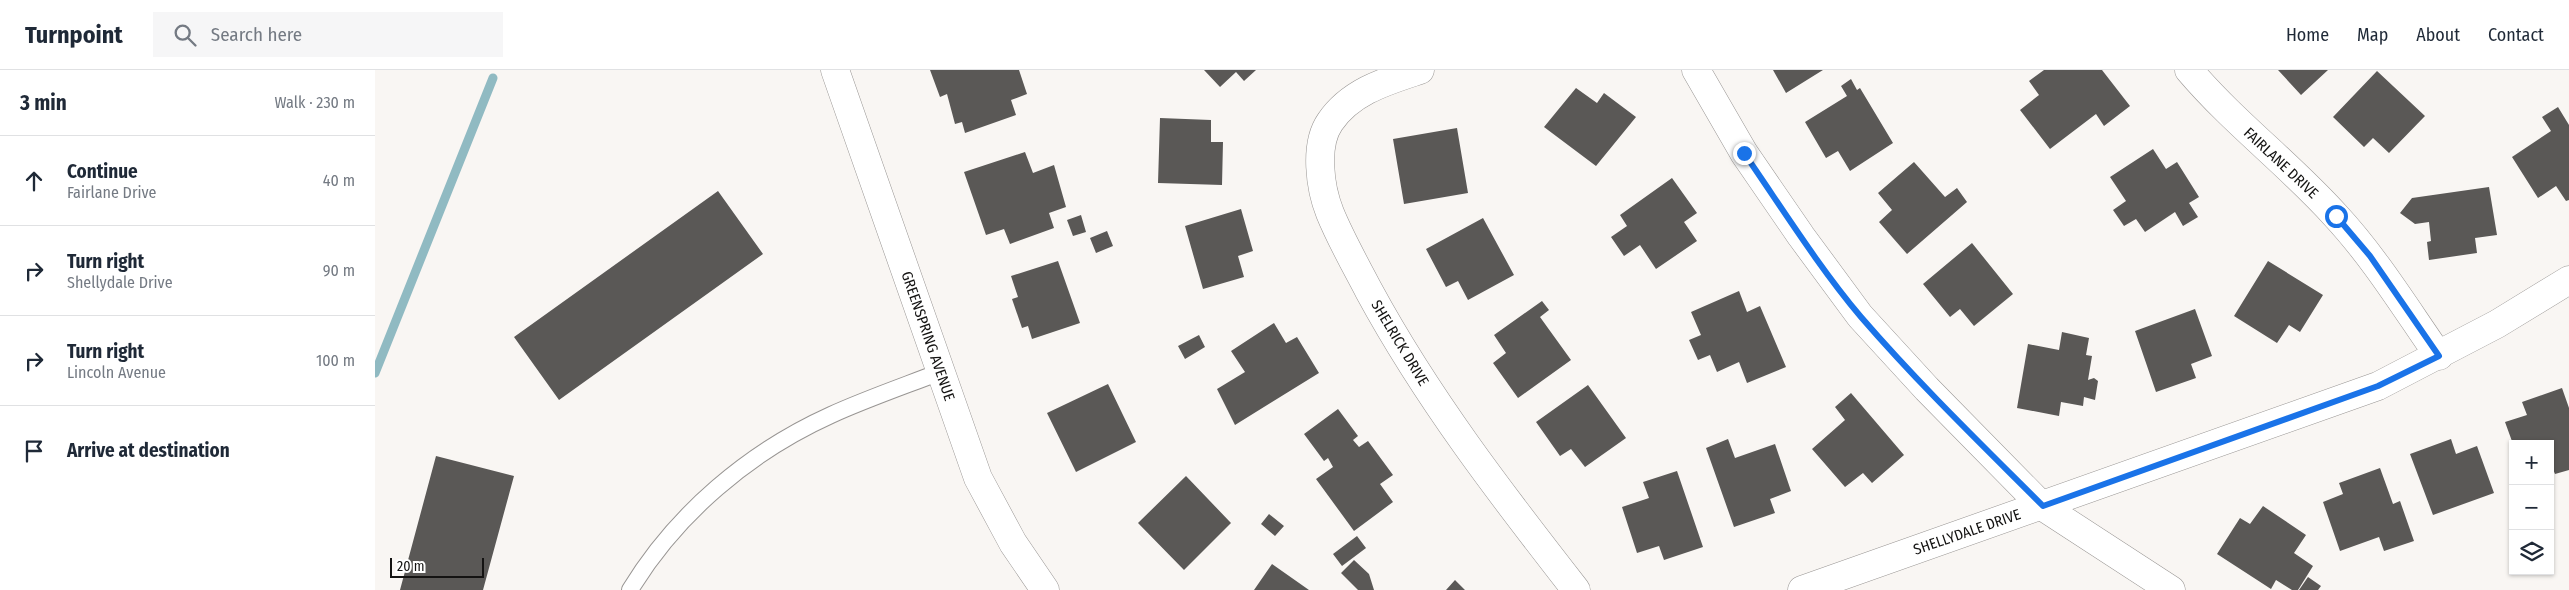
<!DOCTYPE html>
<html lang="en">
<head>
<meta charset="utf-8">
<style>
	:root { --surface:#fff; --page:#f6f6f7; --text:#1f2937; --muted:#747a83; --line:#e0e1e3 }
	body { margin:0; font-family:"Fira Sans Condensed",sans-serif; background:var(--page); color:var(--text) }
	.controls { position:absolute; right:15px; bottom:15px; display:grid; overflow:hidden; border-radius:0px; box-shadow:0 1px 4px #0004 }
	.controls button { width:45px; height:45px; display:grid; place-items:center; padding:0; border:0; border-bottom:1px solid var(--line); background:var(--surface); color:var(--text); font:25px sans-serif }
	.scale { position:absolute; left:15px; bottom:12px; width:94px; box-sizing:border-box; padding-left:5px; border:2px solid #141312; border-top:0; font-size:14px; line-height:18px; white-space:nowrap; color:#141312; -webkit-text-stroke:4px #fff; paint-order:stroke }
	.stop { position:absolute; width:15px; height:15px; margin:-11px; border:4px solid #1a73e8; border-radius:50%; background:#fff }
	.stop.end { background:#1a73e8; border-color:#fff; box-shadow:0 1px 5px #0008 }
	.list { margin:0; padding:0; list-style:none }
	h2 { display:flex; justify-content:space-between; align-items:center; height:65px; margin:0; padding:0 20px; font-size:21px }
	h2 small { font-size:16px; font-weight:400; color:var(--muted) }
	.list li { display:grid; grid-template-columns:32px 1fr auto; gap:15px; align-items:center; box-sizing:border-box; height:90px; padding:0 20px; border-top:1px solid var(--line) }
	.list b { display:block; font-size:19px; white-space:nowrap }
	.list p { margin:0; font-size:16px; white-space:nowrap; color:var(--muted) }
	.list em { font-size:16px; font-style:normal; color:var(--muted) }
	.icon { flex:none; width:28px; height:28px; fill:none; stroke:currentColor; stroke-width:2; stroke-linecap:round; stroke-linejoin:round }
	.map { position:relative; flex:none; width:2194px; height:520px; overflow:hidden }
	header { display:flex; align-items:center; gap:30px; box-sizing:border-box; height:70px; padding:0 25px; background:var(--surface); border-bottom:1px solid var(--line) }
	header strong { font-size:24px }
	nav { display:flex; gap:28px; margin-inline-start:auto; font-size:18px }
	.search { width:350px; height:45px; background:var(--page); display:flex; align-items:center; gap:12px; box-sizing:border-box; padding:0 18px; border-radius:0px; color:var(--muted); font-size:19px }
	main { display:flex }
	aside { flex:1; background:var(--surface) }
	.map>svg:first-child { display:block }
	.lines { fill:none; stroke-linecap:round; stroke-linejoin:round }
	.stream { stroke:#90bac2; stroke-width:9 }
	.building { fill:#5a5856 }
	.lane-casing { stroke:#989593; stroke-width:18 }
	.street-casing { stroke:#989593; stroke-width:29 }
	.secondary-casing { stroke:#989593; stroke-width:29 }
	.lane { stroke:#fff; stroke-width:16 }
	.street { stroke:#fff; stroke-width:28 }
	.secondary { stroke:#fff; stroke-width:28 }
	.route { stroke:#1a73e8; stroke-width:6 }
	.labels { text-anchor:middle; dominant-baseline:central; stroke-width:5; stroke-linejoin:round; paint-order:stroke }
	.street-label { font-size:15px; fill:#141312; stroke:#fff }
</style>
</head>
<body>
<header>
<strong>Turnpoint</strong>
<div class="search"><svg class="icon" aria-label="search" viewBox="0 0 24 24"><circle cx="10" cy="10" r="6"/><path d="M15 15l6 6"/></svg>Search here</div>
<nav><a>Home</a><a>Map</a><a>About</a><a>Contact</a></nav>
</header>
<main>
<aside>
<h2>3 min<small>Walk · 230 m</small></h2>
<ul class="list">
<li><svg class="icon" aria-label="ahead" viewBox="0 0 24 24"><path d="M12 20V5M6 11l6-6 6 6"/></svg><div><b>Continue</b><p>Fairlane Drive</p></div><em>40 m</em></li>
<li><svg class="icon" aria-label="right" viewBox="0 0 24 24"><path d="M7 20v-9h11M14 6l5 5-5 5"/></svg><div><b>Turn right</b><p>Shellydale Drive</p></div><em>90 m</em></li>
<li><svg class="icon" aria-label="right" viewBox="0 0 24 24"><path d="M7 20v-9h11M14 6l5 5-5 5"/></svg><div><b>Turn right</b><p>Lincoln Avenue</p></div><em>100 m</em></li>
<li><svg class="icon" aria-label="arrive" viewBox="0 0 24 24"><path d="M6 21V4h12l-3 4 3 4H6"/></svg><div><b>Arrive at destination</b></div></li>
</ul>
</aside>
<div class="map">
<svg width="2194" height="520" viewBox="0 0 2194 520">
	<rect width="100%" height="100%" fill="#f9f6f3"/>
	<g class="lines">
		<path class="stream" d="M0 303 118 8"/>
	</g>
	<path class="building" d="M555 0H644L652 24 636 30 641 45 590 63 587 52 580 54 572 24 565 27Z
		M829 0H881L869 11 861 2 845 17Z
		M1398 0H1448L1411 23Z
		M1669 0H1727L1755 36 1729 56 1721 44 1675 79 1645 40 1664 25 1654 11Z
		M1903 0H1953L1926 25Z
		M2002 1 2050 46 2014 83 1998 68 1989 77 1958 47Z
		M1476 9 1482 20 1485 18 1518 73 1475 101 1463 81 1451 88 1430 52 1472 26 1466 16Z
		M1201 18 1222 33 1229 23 1261 47 1221 96 1169 57Z
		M2183 37 2194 55V130L2191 131 2181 116 2163 128 2137 87 2176 61 2167 47Z
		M785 48 836 50V72H848L847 115 783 113Z
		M1082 58 1093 123 1029 134 1018 69Z
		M1778 79 1791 99 1802 92 1824 127 1814 133 1823 147 1808 156 1800 142 1770 162 1761 149 1749 156 1738 140 1751 131 1735 107Z
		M650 82 658 103 679 95 691 137 674 143 679 158 635 174 629 159 611 165 589 102Z
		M1539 92 1570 127 1582 118 1592 132 1532 184 1504 152 1517 140 1503 123Z
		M1297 108 1322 143 1309 152 1322 171 1281 199 1265 175 1249 186 1236 167 1252 156 1245 145Z
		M2114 117 2122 165 2100 168 2102 183 2054 190 2052 172 2056 171 2054 152 2040 154 2025 143 2037 128Z
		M343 121 388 184 184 330 139 267Z
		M866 139 878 181 863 186 869 207 828 219 810 156Z
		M706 145 711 162 698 166 692 150Z
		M1108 148 1139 205 1093 230 1083 211 1071 217 1051 179Z
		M732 161 738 176 721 183 715 168Z
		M1597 173 1638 224 1599 256 1585 239 1575 247 1548 214Z
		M683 191 705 253 657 269 653 256 647 258 637 229 643 227 636 206Z
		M1893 191 1948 225 1925 262 1914 255 1902 273 1859 246Z
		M1364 221 1372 242 1385 236 1411 297 1372 313 1364 292 1342 302 1335 285 1323 290 1314 270 1326 265 1316 242Z
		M1167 231 1174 240 1165 247 1196 290 1143 328 1118 293 1131 283 1119 265Z
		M1820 239 1837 286 1816 294 1821 308 1781 322 1760 261Z
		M899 253 911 273 922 267 944 303 860 355 842 319 870 302 856 281Z
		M1687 262 1714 268 1711 285 1717 286 1713 310 1719 308 1723 311 1720 330 1709 327 1708 336 1686 332 1684 346 1642 338 1653 274 1684 280Z
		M824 265 830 277 810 289 803 276Z
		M733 314 761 372 701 402 672 343Z
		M1213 315 1251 368 1210 397 1196 379 1185 386 1161 352Z
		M2187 318 2194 338V400L2180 404 2175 392V374H2138L2130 352 2152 345 2147 332Z
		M1476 323 1529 385 1497 413 1488 403 1470 417 1437 379 1470 350 1460 337Z
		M963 339 983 366 978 370 984 377 993 371 1018 405 1005 414 1018 432 979 461 941 409 958 397 953 388 949 391 929 364Z
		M1353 369 1360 388 1400 374 1416 421 1395 429 1400 443 1359 457 1331 378Z
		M2076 369 2081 384 2102 376 2119 423 2058 445 2035 384Z
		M61 386 139 406 108 520H25Z
		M2005 398 2018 434 2025 431 2039 471 2009 481 2004 467 1965 481 1948 432 1968 424 1964 413Z
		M1302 401 1328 477 1289 490 1284 476 1262 483 1247 437 1274 428 1268 412Z
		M811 406 856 453 809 500 763 453Z
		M1888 436 1931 465 1919 483 1938 496 1923 520H1917L1901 510 1896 519 1842 484 1865 448 1875 454Z
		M894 444 909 456 900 466 886 454Z
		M982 466 991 478 967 496 958 484Z
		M979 490 994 504 999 520H983L966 503Z
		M897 494 934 520H879Z
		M1933 507 1946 516 1943 520H1924Z
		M1080 510 1090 520H1071Z"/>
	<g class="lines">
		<g class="lane-casing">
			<path id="lane" d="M255 520C301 444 374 382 456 345 491 329 529 316 565 302"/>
		</g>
		<g class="street-casing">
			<path id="street" d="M1045 0C1012 11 976 21 955 52 939 75 945 118 955 143 966 170 981 196 994 221 1052 328 1126 424 1201 520
				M1321 0 1369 83 1426 166 1485 246 1552 319 1667 436 1796 520
				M1814 0C1859 53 1914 94 1960 145 2000 188 2031 239 2064 286
				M1427 520 2003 316 2122 254 2194 210"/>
		</g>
		<g class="secondary-casing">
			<path id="secondary" d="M460 0 603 408 638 473 670 520"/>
		</g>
		<use href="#lane" class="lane"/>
		<use href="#street" class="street"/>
		<use href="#secondary" class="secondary"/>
	</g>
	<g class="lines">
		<path class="route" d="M1369 83C1407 138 1443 196 1486 247 1543 313 1606 374 1668 436L2003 316 2064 286 1995 186 1961 146"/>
	</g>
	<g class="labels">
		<g class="street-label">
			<text transform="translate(1906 93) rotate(43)">FAIRLANE DRIVE</text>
			<text transform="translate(553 266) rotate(71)">GREENSPRING AVENUE</text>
			<text transform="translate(1025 273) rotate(59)">SHELRICK DRIVE</text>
			<text transform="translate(1592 462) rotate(-19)">SHELLYDALE DRIVE</text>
		</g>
	</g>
</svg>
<div class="controls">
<button>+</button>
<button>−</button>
<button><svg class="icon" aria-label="layers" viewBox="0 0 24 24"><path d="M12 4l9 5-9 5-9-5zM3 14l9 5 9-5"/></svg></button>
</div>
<div class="scale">20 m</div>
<div class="stop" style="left:1961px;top:146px"></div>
<div class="stop end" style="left:1369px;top:83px"></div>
</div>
</main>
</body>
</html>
